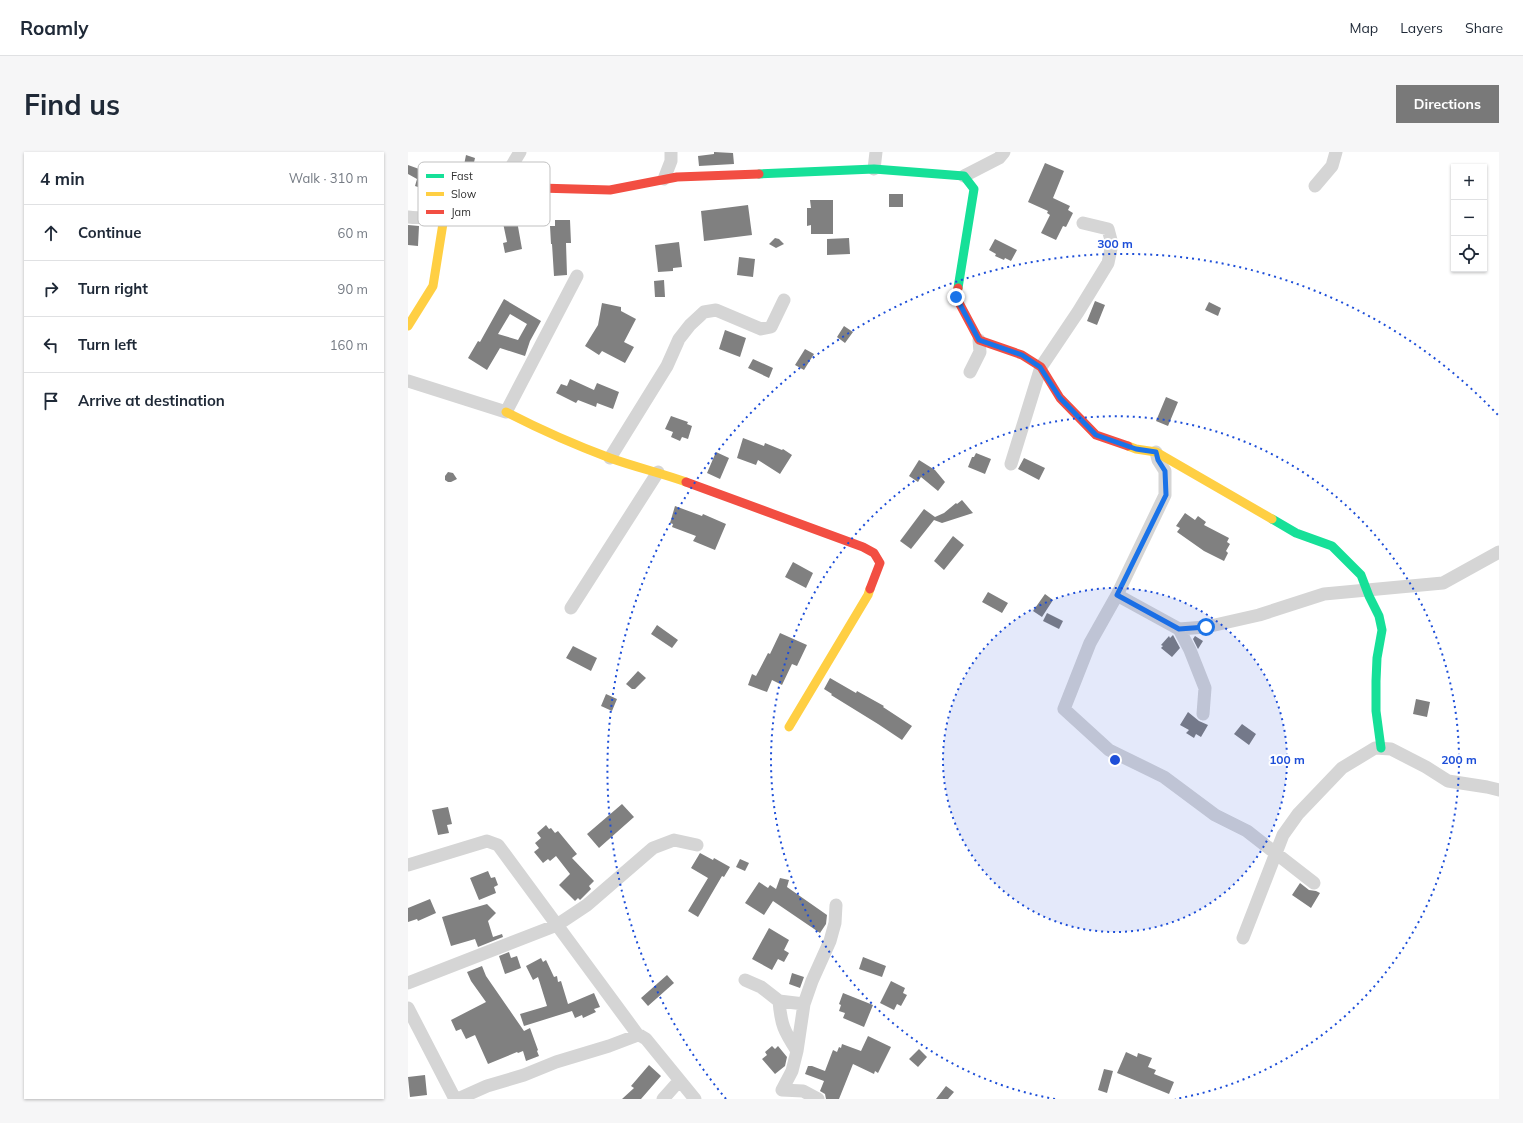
<!DOCTYPE html>
<html lang="en">
<head>
<meta charset="utf-8">
<style>
	:root { --surface:#fff; --page:#f6f6f7; --text:#1f2937; --muted:#747a83; --line:#e0e1e3; --accent:#797979 }
	body { margin:0; font-family:Mulish,sans-serif; background:var(--page); color:var(--text) }
	.controls { position:absolute; right:12px; top:12px; display:grid; overflow:hidden; border-radius:0px; box-shadow:0 1px 3px #0004 }
	.controls button { width:36px; height:36px; display:grid; place-items:center; padding:0; border:0; border-bottom:1px solid var(--line); background:var(--surface); color:var(--text); font:20px sans-serif }
	.stop { position:absolute; width:12px; height:12px; margin:-9px; border:3px solid #1a73e8; border-radius:50%; background:#fff }
	.stop.end { background:#1a73e8; border-color:#fff; box-shadow:0 1px 4px #0008 }
	.list { margin:0; padding:0; list-style:none }
	h2 { display:flex; justify-content:space-between; align-items:center; height:52px; margin:0; padding:0 16px; font-size:17px }
	h2 small { font-size:13px; font-weight:400; color:var(--muted) }
	.list li { display:grid; grid-template-columns:26px 1fr auto; gap:12px; align-items:center; box-sizing:border-box; height:56px; padding:0 16px; border-top:1px solid var(--line) }
	.list b { display:block; font-size:15px; white-space:nowrap }
	.list em { font-size:13px; font-style:normal; color:var(--muted) }
	.icon { flex:none; width:22px; height:22px; fill:none; stroke:currentColor; stroke-width:2; stroke-linecap:round; stroke-linejoin:round }
	.map { position:relative; flex:none; width:1091px; height:947px; overflow:hidden; border-radius:0px }
	header { display:flex; align-items:center; gap:24px; box-sizing:border-box; height:56px; padding:0 20px; background:var(--surface); border-bottom:1px solid var(--line) }
	header strong { font-size:19px }
	nav { display:flex; gap:22px; margin-inline-start:auto; font-size:14px }
	.intro { display:flex; align-items:center; justify-content:space-between; box-sizing:border-box; height:96px; padding:0 24px }
	h1 { margin:0; font-size:28px }
	.button { padding:10px 18px; border-radius:0px; background:var(--accent); color:#fff; font-size:14px; font-weight:700 }
	main { display:flex; gap:24px; padding:0 24px }
	aside { flex:1; background:var(--surface); border-radius:0px; box-shadow:0 1px 3px #0004 }
	.map>svg:first-child { display:block }
	.building { fill:#808080; fill-rule:evenodd }
	.lines { fill:none; stroke-linecap:round; stroke-linejoin:round }
	.street { stroke:#d5d5d5; stroke-width:13 }
	.fast { stroke:#16e098; stroke-width:9 }
	.slow { stroke:#ffcf43; stroke-width:9 }
	.jam { stroke:#f24e42; stroke-width:9 }
	.route { stroke:#1a73e8; stroke-width:5 }
	.ring { fill:none; stroke:#1d4ed8; stroke-width:2; stroke-dasharray:2 4 }
	.key { fill:#fff; stroke:#c1c1c1; stroke-width:1 }
	.key-label { font-size:11px; fill:#313131 }
	.centre { fill:#1d4ed8; stroke:#fff; stroke-width:2 }
	.ring-label { font-size:12px; text-anchor:middle; font-weight:bold; fill:#1d4ed8; stroke:#fff; stroke-width:4; stroke-linejoin:round; paint-order:stroke }
</style>
</head>
<body>
<header>
<strong>Roamly</strong>
<nav><a>Map</a><a>Layers</a><a>Share</a></nav>
</header>
<div class="intro"><h1>Find us</h1><a class="button">Directions</a></div>
<main>
<aside>
<h2>4 min<small>Walk · 310 m</small></h2>
<ul class="list">
<li><svg class="icon" aria-label="ahead" viewBox="0 0 24 24"><path d="M12 20V5M6 11l6-6 6 6"/></svg><div><b>Continue</b></div><em>60 m</em></li>
<li><svg class="icon" aria-label="right" viewBox="0 0 24 24"><path d="M7 20v-9h11M14 6l5 5-5 5"/></svg><div><b>Turn right</b></div><em>90 m</em></li>
<li><svg class="icon" aria-label="left" viewBox="0 0 24 24"><path d="M17 20v-9H6M10 6l-5 5 5 5"/></svg><div><b>Turn left</b></div><em>160 m</em></li>
<li><svg class="icon" aria-label="arrive" viewBox="0 0 24 24"><path d="M6 21V4h12l-3 4 3 4H6"/></svg><div><b>Arrive at destination</b></div></li>
</ul>
</aside>
<div class="map">
<svg width="1091" height="947" viewBox="0 0 1091 947">
	<rect width="100%" height="100%" fill="#fff"/>
	<path class="building" d="M306 0 325 1 326 12 291 14 290 4 306 2Z
		M58 3 67 6 65 15 56 13Z
		M637 11 656 19 645 46 662 54 660 58 665 61 658 75 655 74 648 88 633 81 642 63 639 61 640 59 620 50Z
		M0 13 25 22 19 38 7 34 9 27 0 22Z
		M481 42H495V55H481Z
		M402 48H425V82H403V73L399 74V56H403Z
		M340 53 344 83 296 89 293 59Z
		M147 68H162L163 91H158L159 123 146 124 144 92H143L142 74H147Z
		M109 69 114 97 97 101 95 91 99 90 95 71Z
		M0 73 11 74 10 94 0 93Z
		M367 86 371 87 376 92 368 96 361 92Z
		M441 86 442 102 419 103V87Z
		M587 87 609 98 603 109 597 106 596 108 587 104 588 102 581 98Z
		M271 90 274 115 265 116V119L250 120 247 93Z
		M331 105 347 107 345 125 329 123Z
		M256 128 257 145H247L246 129Z
		M96 147 133 169 122 189 117 204 92 196 79 218 60 206 70 189 72 190ZM102 162 119 172 110 188 90 182Z
		M687 149 697 153 689 173 679 169Z
		M801 150 813 156 810 164 797 158Z
		M194 151 213 155V159L228 167 216 190 226 195 217 211 194 199 191 203 177 194 190 173Z
		M436 174 445 180 437 191 429 185Z
		M317 178 338 186 332 205 311 197Z
		M397 197 406 202 396 218 387 213Z
		M345 207 365 216 361 226 340 216Z
		M162 227 186 238 189 231 211 240 205 257 189 251 188 255 170 248 168 251 148 241 153 232 159 234Z
		M758 245 770 250 760 274 748 269Z
		M263 264 280 270 279 272 284 274 280 287 274 285 272 289 263 285 265 280 257 277Z
		M335 286 356 294 357 291 374 298 375 297 384 303 372 322 350 308 348 313 329 306Z
		M308 300 321 306 312 327 299 321Z
		M568 301 583 307 577 322 560 315 564 305H566Z
		M616 306 637 316 631 328 610 317Z
		M511 308 527 318 537 330 530 339 513 325 510 330 501 324Z
		M40 320 45 321 49 327 43 330H40L37 328V324Z
		M554 348 565 361 534 371 526 368 503 397 492 389 516 357 527 365 536 361 548 351 549 352Z
		M267 354 294 364 295 362 318 372 307 398 285 389 288 384 264 375 265 372 262 371Z
		M777 361 787 368 790 364 798 370 796 373 821 386 819 390 822 392 818 399 820 401 816 409 796 399 769 380 772 376 768 374Z
		M545 384 556 393 536 418 526 409Z
		M385 410 405 421 398 436 377 425Z
		M580 440 600 451 594 461 574 450Z
		M637 442 645 448 634 465 625 459Z
		M639 461 655 469 651 477 635 469Z
		M249 473 270 488 264 496 243 482Z
		M372 481 399 493 389 514 384 512 374 533 364 528 359 540 340 533 344 522 348 524 360 501 362 502Z
		M765 483 772 496 764 505 753 496 755 494 753 493 761 484 762 486Z
		M787 484 795 489 790 497 785 487Z
		M165 494 189 506 183 519 158 506Z
		M230 519 238 526 227 537H224L218 532Z
		M422 526 448 541 449 539 476 554 475 555 504 574 494 588 470 572 423 543 424 542 416 537Z
		M198 542 209 547 204 559 193 554Z
		M1008 547 1022 550 1019 565 1005 562Z
		M780 560 791 569 800 573 793 585 788 582 786 586 778 581 781 578 772 573Z
		M834 572 848 582 841 593 826 582Z
		M214 652 226 665 191 696 179 682Z
		M40 655 44 672 39 673 41 681 30 683 24 658Z
		M138 673 141 677 143 676 147 681 150 679 169 702 164 706 186 729 181 734 183 737 172 748 170 746 167 749 151 733 162 722 148 704 142 709 140 707 135 711 126 700 131 696 127 691 133 686 129 681Z
		M292 701 305 708 306 706 322 715 316 725 314 724 290 765 280 759 300 726 283 716Z
		M332 707 341 711 337 719 328 715Z
		M80 719 83 726 87 725 90 733 86 735 88 741 71 748 62 726Z
		M372 726 381 728 379 735 419 763 418 772 412 781 365 749 356 763 337 751 351 730 360 736 362 733 368 737Z
		M892 731 901 738 908 739 912 741 903 756 884 743Z
		M22 747 28 761 10 769 9 767 0 770V756Z
		M79 752 88 761 80 769 85 785 94 782 95 785 70 795 67 787 43 794 34 765Z
		M361 776 381 788 376 798 381 801 376 810 370 807 364 818 344 807Z
		M101 800 103 806 109 804 113 816 97 822 91 804Z
		M455 805 478 814 474 825 451 817Z
		M133 806 135 810 138 808 146 825 149 824 150 830 153 829 160 852 186 841 192 855 186 857 188 860 175 866 174 863 167 866 164 859 116 874 112 862 139 854 130 825 125 828 118 814Z
		M74 814 78 824 116 879 122 876 130 898 129 899 131 904 118 909 115 899 110 901 109 900 80 912 67 883 58 887 53 877 48 879 43 868 78 850 63 829 59 820Z
		M384 821 396 825 392 836 381 832Z
		M259 823 266 831 240 854 233 846Z
		M483 829 497 836 495 841 499 843 493 854 489 852 486 858 472 851Z
		M435 841 465 853 456 875 435 866 437 861 431 859 433 853 431 852Z
		M460 884 483 895 470 921 467 919 466 922 445 912 431 947H418L417 942 412 939 416 929 397 922 400 914H404L417 919 425 898 429 900 431 895 433 896 434 892 453 899Z
		M364 894 367 897 370 894 379 905 377 914 367 922 354 907 359 903 357 900Z
		M511 897 519 905 510 915 501 907Z
		M718 900 729 905 730 901 744 906 740 915 748 918 746 922 766 930 761 942 709 921Z
		M241 913 253 924 233 947H214L226 936 223 934Z
		M696 917 705 919 699 941 690 938Z
		M17 923 19 943 2 945 0 925Z
		M538 934 546 940 540 947H528Z"/>
	<g class="lines">
		<path class="street" d="M466 17 468 0
			M556 24 591 6 596 0
			M256 27 263 9V0
			M90 31 103 15 112 0
			M907 34 924 14 928 0
			M0 65C13 67 23 64 36 65
			M562 220 572 200 571 188
			M0 229 98 260 169 124
			M748 300 750 308 757 319V343L709 443 682 491 656 557 701 598 756 625 807 663 839 679 906 731
			M202 306 259 214 271 187 282 173 296 160 308 158 353 177 363 175 376 148
			M603 312 633 215 670 160 700 111 704 92 700 77 675 71
			M709 443 771 477 798 475 851 463 916 442 1035 431 1091 400
			M163 456 250 320
			M771 477 782 498 797 536 795 562
			M0 713 79 689 90 693 230 883
			M835 786 875 683 890 662 934 616 967 596 983 597 1018 615 1040 629 1079 635 1091 638
			M337 828 353 835 371 849C373 873 376 879 389 899L384 919 374 938 395 939 410 947
			M0 831 149 773 179 753 245 696 266 688 289 693
			M371 849 396 852
			M0 856 47 947
			M389 899 396 852 404 829 422 789 427 771 428 753
			M50 947 79 934 116 923 148 910 201 894 230 883 233 884 238 887 287 947
			M255 947 271 929"/>
		<path class="fast" d="M351 22 466 17 556 24 566 37 550 136
			M864 367 888 381 924 394 953 423 961 444 971 464 974 478 969 506 968 529V559L973 596"/>
		<path class="slow" d="M0 174 25 134 36 65 54 48 90 31 112 36H131
			M98 260C131 277 167 293 202 306 227 315 253 321 278 330
			M720 294 728 297 748 300 864 367
			M381 575 460 443 462 437"/>
		<path class="jam" d="M131 36 202 38 269 25 351 22
			M550 136 548 145 571 188 614 203 633 215 652 246 688 283 720 294
			M278 330 455 395 466 401 472 411 462 437"/>
	</g>
	<g class="lines">
		<path class="route" d="M548 145 571 188 614 203 632 215 652 246 688 283 728 297 748 300 750 308 757 319 758 343 709 443 771 477 798 475"/>
	</g>
	<circle cx="707" cy="608" r="172" fill="#1d4ed8" fill-opacity=".12"/>
	<g class="ring">
		<circle cx="707" cy="608" r="172"/>
		<path d="M647 947A344 344 0 1 1 767 947"/>
		<path d="M318 947A516 516 0 0 1 1090 263"/>
	</g>
	<rect x="10" y="10" width="132" height="64" rx="6" class="key"/>
	<rect x="18" y="22" width="18" height="4" fill="#16e098"/>
	<rect x="18" y="40" width="18" height="4" fill="#ffcf43"/>
	<rect x="18" y="58" width="18" height="4" fill="#f24e42"/>
	<g class="key-label">
		<text x="43" y="28">Fast</text>
		<text x="43" y="46">Slow</text>
		<text x="43" y="64">Jam</text>
	</g>
	<circle cx="707" cy="608" r="6" class="centre"/>
	<g class="ring-label">
		<text x="707" y="96">300 m</text>
		<text x="879" y="612">100 m</text>
		<text x="1051" y="612">200 m</text>
	</g>
</svg>
<div class="controls">
<button>+</button>
<button>−</button>
<button><svg class="icon" aria-label="locate" viewBox="0 0 24 24"><circle cx="12" cy="12" r="6"/><path d="M12 2v4M12 18v4M2 12h4M18 12h4"/></svg></button>
</div>
<div class="stop" style="left:798px;top:475px"></div>
<div class="stop end" style="left:548px;top:145px"></div>
</div>
</main>
</body>
</html>
